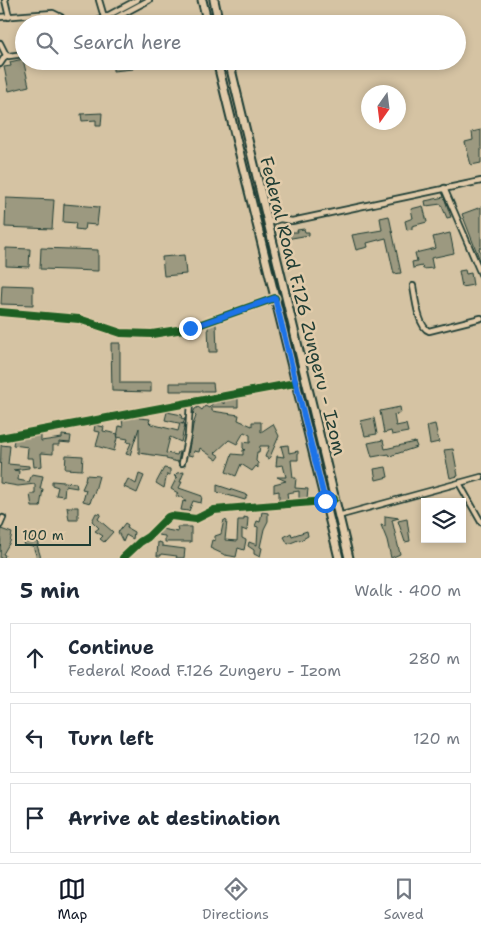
<!DOCTYPE html>
<html lang="en">
<head>
<meta charset="utf-8">
<style>
	:root { --surface:#fff; --page:#f2f2f3; --text:#1f2937; --muted:#747a83; --line:#e0e1e3; --accent:#111827 }
	body { margin:0; font-family:"Shantell Sans",sans-serif; background:var(--page); color:var(--text) }
	.controls { position:absolute; right:15px; bottom:15px; display:grid; overflow:hidden; border-radius:0px; box-shadow:0 2px 8px #0003 }
	.controls button { width:45px; height:45px; display:grid; place-items:center; padding:0; border:0; border-bottom:1px solid var(--line); background:var(--surface); color:var(--text); font:25px sans-serif }
	.compass { position:absolute; left:361px; top:85px; width:45px; height:45px; border-radius:50%; background:var(--surface); box-shadow:0 2px 8px #0003; rotate:194deg }
	.scale { position:absolute; left:15px; bottom:12px; width:76px; box-sizing:border-box; padding-left:5px; border:2px solid #1f3d34; border-top:0; font-size:14px; line-height:18px; white-space:nowrap; color:#1f3d34; -webkit-text-stroke:4px #e1cbaa; paint-order:stroke }
	.stop { position:absolute; width:15px; height:15px; margin:-11px; border:4px solid #1a73e8; border-radius:50%; background:#fff }
	.stop.end { background:#1a73e8; border-color:#fff; box-shadow:0 1px 5px #0008 }
	.list { margin:0; padding:0; list-style:none }
	h2 { display:flex; justify-content:space-between; align-items:center; height:65px; margin:0; padding:0 20px; font-size:21px }
	h2 small { font-size:16px; font-weight:400; color:var(--muted) }
	.list li { display:grid; grid-template-columns:32px 1fr auto; gap:15px; align-items:center; box-sizing:border-box; height:70px; margin:0 10px 10px; padding:0 10px; border:1px solid var(--line); border-radius:0px }
	.list b { display:block; font-size:19px; white-space:nowrap }
	.list p { margin:0; font-size:16px; white-space:nowrap; color:var(--muted) }
	.list em { font-size:16px; font-style:normal; color:var(--muted) }
	.icon { flex:none; width:28px; height:28px; fill:none; stroke:currentColor; stroke-width:2; stroke-linecap:round; stroke-linejoin:round }
	.map { position:relative; flex:none; width:481px; height:558px; overflow:hidden }
	.search { position:absolute; background:var(--surface); box-shadow:0 2px 8px #0003; left:15px; right:15px; top:15px; height:55px; display:flex; align-items:center; gap:12px; box-sizing:border-box; padding:0 18px; border-radius:28px; color:var(--muted); font-size:19px }
	.sheet { height:305px; background:var(--surface) }
	nav { display:flex; justify-content:space-around; align-items:center; box-sizing:border-box; height:70px; border-top:1px solid var(--line); background:var(--surface); font-size:14px; color:var(--muted) }
	nav a { display:grid; justify-items:center; gap:2px }
	nav .on { color:var(--accent) }
	.map>svg:first-child { display:block }
	.building { fill:#9c9980; stroke:#1f3d34 }
	.lines { fill:none; stroke-linecap:round; stroke-linejoin:round }
	.street-casing { stroke:#1f3d34; stroke-width:8 }
	.primary-casing { stroke:#1f3d34; stroke-width:11 }
	.street { stroke:#e1cbaa; stroke-width:4.5 }
	.primary { stroke:#e1cbaa; stroke-width:7 }
	.cycleway-casing { stroke:#e1cbaa; stroke-width:11 }
	.cycleway { stroke:#1b5e20; stroke-width:8 }
	.route { stroke:#1a73e8; stroke-width:6 }
	.labels { text-anchor:middle; dominant-baseline:central; stroke-width:5; stroke-linejoin:round; paint-order:stroke }
	.street-label { font-size:18px; fill:#1f3d34; stroke:#e1cbaa }
</style>
</head>
<body>
<div class="map">
<svg width="481" height="558" viewBox="0 0 481 558">
	<rect width="100%" height="100%" fill="#d5c3a3"/>
	<filter id="ink" filterUnits="userSpaceOnUse"><feTurbulence type="fractalNoise" baseFrequency=".02" numOctaves="2"/><feDisplacementMap in="SourceGraphic" scale="10" xChannelSelector="R" yChannelSelector="G"/><feConvolveMatrix kernelMatrix="1 2 1 2 8 2 1 2 1" color-interpolation-filters="sRGB"/></filter>
	<g filter="url(#ink)">
		<path class="building" d="M23 59 29 86 9 91 4 67 11 66 10 62Z
			M113 61H133V69L113 71Z
			M102 113 101 126H96V120L82 121 81 114Z
			M481 130V163L471 165 465 142 473 140 472 132Z
			M444 197 451 217 447 218 441 204 426 206 425 201Z
			M6 198 54 200 52 229 5 227Z
			M64 204 99 207 97 225 85 224 84 230 75 229 76 223 63 222Z
			M423 206 427 222 412 226V229L407 230 405 221 413 218 411 209Z
			M481 207V247L479 248 481 254V263L462 214Z
			M389 216 401 273 394 274 386 238 367 243 368 247 356 250 352 235 382 230 380 218Z
			M304 229 305 232H309V235L286 239V232H298L297 230Z
			M450 233 454 253 431 258 433 268 423 269 422 266 413 268 412 262 417 261 415 253 436 248 433 237Z
			M6 248 30 249 29 267 6 266Z
			M41 248 98 250V271L40 269Z
			M184 255 186 274 164 276 162 257Z
			M465 270 466 274 471 273 473 285 462 287 459 271Z
			M2 285 33 286V305L1 304Z
			M216 324 217 352H209L208 326Z
			M111 343H120V383H151V392L112 391Z
			M170 383H213L214 391H170Z
			M238 398V407H212V411L239 415 238 420 252 426V422H261V432L273 424 279 436 269 459 265 457 269 446H260L259 452H257L256 461 258 463V468L256 466 252 471 241 464 236 476 226 472 232 454 243 455V450H245L243 448V442L250 443V435L244 432 237 444 229 440 215 453 220 456 217 460 200 448 199 452 194 451 193 456 188 455 193 425 196 416 193 413 195 409 198 407 202 410 205 406 209 408 214 402 220 401 224 404V400Z
			M400 407 401 413 394 415 396 426 406 424 408 432 392 435 391 431 384 433 380 411Z
			M167 412 182 415 181 418 185 419 183 424 165 420Z
			M139 416V418L150 419 149 422 151 424 178 431 180 423 185 424 181 442 170 437 166 453 177 455 178 452H180L178 462 166 459V457L139 453V428L130 455 126 454 131 443 127 442 128 439 117 437 119 426 123 427 122 419Z
			M374 418 377 434 365 436 361 421Z
			M435 424 439 442 430 444 427 426Z
			M95 425 104 427 103 431 118 434 114 451 96 446 100 432 94 431Z
			M41 435V441L62 438V435L71 436 70 443 59 442V445H53V454L41 453 42 466 34 467 33 458H27L28 447 13 445 14 440Z
			M383 440 385 449 415 442 417 447 390 456 389 454 372 457 368 443Z
			M1 445 10 446 8 464 29 466V468L13 470 19 471 18 480 29 482 32 474 43 476 40 489H43L40 507H32L30 494H35V484L18 486 0 483Z
			M288 445 289 453 298 451V460H291L293 478H296L295 488 308 489 307 498H299V491L287 493 288 500H279V491L274 492V484L286 481 277 477H286L283 465 276 466 277 456 284 457 281 446Z
			M453 449 458 476 450 478 444 450Z
			M66 455 83 456 82 470 65 469Z
			M386 467 388 477 376 480 374 469Z
			M164 468 170 469V475L167 474 164 488 156 483Z
			M184 472 180 482H182L179 488 202 496 201 503 193 501 189 511 181 510 183 501 186 502 183 498 176 496 178 493 171 489 177 477 174 476 177 473Z
			M139 474 144 476 137 493 124 487 128 479 136 484Z
			M86 475 99 476 94 494H93L90 503 83 501 86 490 82 489 86 480H85Z
			M52 481 76 483 77 488 65 486 64 496 56 495 58 487 52 485Z
			M217 485 247 495 245 500 217 492Z
			M67 507H78V520H69Z
			M262 512 268 513V521L264 529 260 547 262 548 260 557 254 554V550L248 546 249 542 257 545 258 527 255 526 257 521 260 522Z
			M96 513 101 514 98 519 113 532 104 542 100 539 103 536 95 531 99 528 92 521Z
			M385 516 399 518 392 520 400 554 391 558 387 540 381 525 385 526Z
			M244 517 248 518 247 531 242 529V538L246 540 244 550 238 548 236 557 225 555 210 548 212 540 215 541V536L221 534 224 520 227 521 225 540 237 541 238 520H244Z
			M407 519 410 541 405 542 398 521Z
			M125 523 128 525 127 528 134 532 133 539 126 535 123 542 118 532Z
			M177 527H191V542H165V536L158 535 161 529 178 532Z
			M1 529 12 533 10 542 3 554 5 555 4 558H0Z
			M307 531 308 536 299 541 298 540 288 544 284 537 291 533 292 536Z
			M26 537 33 538 32 542 38 541 39 544 37 545 41 558H37L33 546 24 545Z
			M158 542 162 543V546L185 549 184 558H176L177 556 161 554V556H157Z"/>
		<g class="lines">
			<g class="street-casing">
				<path id="street" d="M5 0 9 17
					M99 0 104 17
					M0 17 53 13 61 17 64 24
					M92 24 137 0
					M104 24 149 0
					M0 43 6 55 9 56 24 54
					M0 64 6 55
					M444 188 481 274
					M268 223 280 219 292 221 481 181
					M413 286C415 297 418 327 429 331L481 318
					M0 312 79 319 121 333 152 334 190 328 275 298
					M0 438 295 383
					M182 463 188 435 190 402
					M459 483 481 522
					M338 516 481 477
					M0 525 3 518
					M123 558 140 542 148 537 168 517 171 516 196 519 214 510 325 501 334 499"/>
			</g>
			<g class="primary-casing">
				<path id="primary" d="M202 0 208 24
					M214 0 219 24
					M217 61 339 558
					M229 61 349 558"/>
			</g>
			<use href="#street" class="street"/>
			<use href="#primary" class="primary"/>
			<g class="cycleway-casing">
				<path id="cycleway" d="M0 312 79 319 121 333 152 334 190 328 275 298
					M0 438 295 383
					M123 558 140 542 148 537 168 517 171 516 196 519 214 510 325 501 334 499"/>
			</g>
			<use href="#cycleway" class="cycleway"/>
		</g>
	</g>
	<g class="lines" filter="url(#ink)">
		<path class="route" d="M190 328 275 298 325 501"/>
	</g>
	<g class="labels">
		<g class="street-label">
			<text transform="translate(303 306) rotate(76)">Federal Road F.126 Zungeru - Izom</text>
		</g>
	</g>
</svg>
<div class="controls">
<button><svg class="icon" aria-label="layers" viewBox="0 0 24 24"><path d="M12 4l9 5-9 5-9-5zM3 14l9 5 9-5"/></svg></button>
</div>
<svg class="compass" viewBox="-18 -18 36 36"><path d="M0-13l5 13h-10z" fill="#e53935"/><path d="M0 13l5-13h-10z" fill="#747a83"/></svg>
<div class="scale">100 m</div>
<div class="stop" style="left:325px;top:501px"></div>
<div class="stop end" style="left:190px;top:328px"></div>
<div class="search"><svg class="icon" aria-label="search" viewBox="0 0 24 24"><circle cx="10" cy="10" r="6"/><path d="M15 15l6 6"/></svg>Search here</div>
</div>
<section class="sheet">
<h2>5 min<small>Walk · 400 m</small></h2>
<ul class="list">
<li><svg class="icon" aria-label="ahead" viewBox="0 0 24 24"><path d="M12 20V5M6 11l6-6 6 6"/></svg><div><b>Continue</b><p>Federal Road F.126 Zungeru - Izom</p></div><em>280 m</em></li>
<li><svg class="icon" aria-label="left" viewBox="0 0 24 24"><path d="M17 20v-9H6M10 6l-5 5 5 5"/></svg><div><b>Turn left</b></div><em>120 m</em></li>
<li><svg class="icon" aria-label="arrive" viewBox="0 0 24 24"><path d="M6 21V4h12l-3 4 3 4H6"/></svg><div><b>Arrive at destination</b></div></li>
</ul>
</section>
<nav>
<a class="on"><svg class="icon" aria-label="map" viewBox="0 0 24 24"><path d="M3 6l6-2 6 2 6-2v14l-6 2-6-2-6 2zM9 4v14M15 6v14"/></svg>Map</a>
<a><svg class="icon" aria-label="directions" viewBox="0 0 24 24"><path d="M12 3l9 9-9 9-9-9zM9 14v-3h6M13 9l2 2-2 2"/></svg>Directions</a>
<a><svg class="icon" aria-label="saved" viewBox="0 0 24 24"><path d="M7 4h10v16l-5-4-5 4z"/></svg>Saved</a>
</nav>
</body>
</html>
